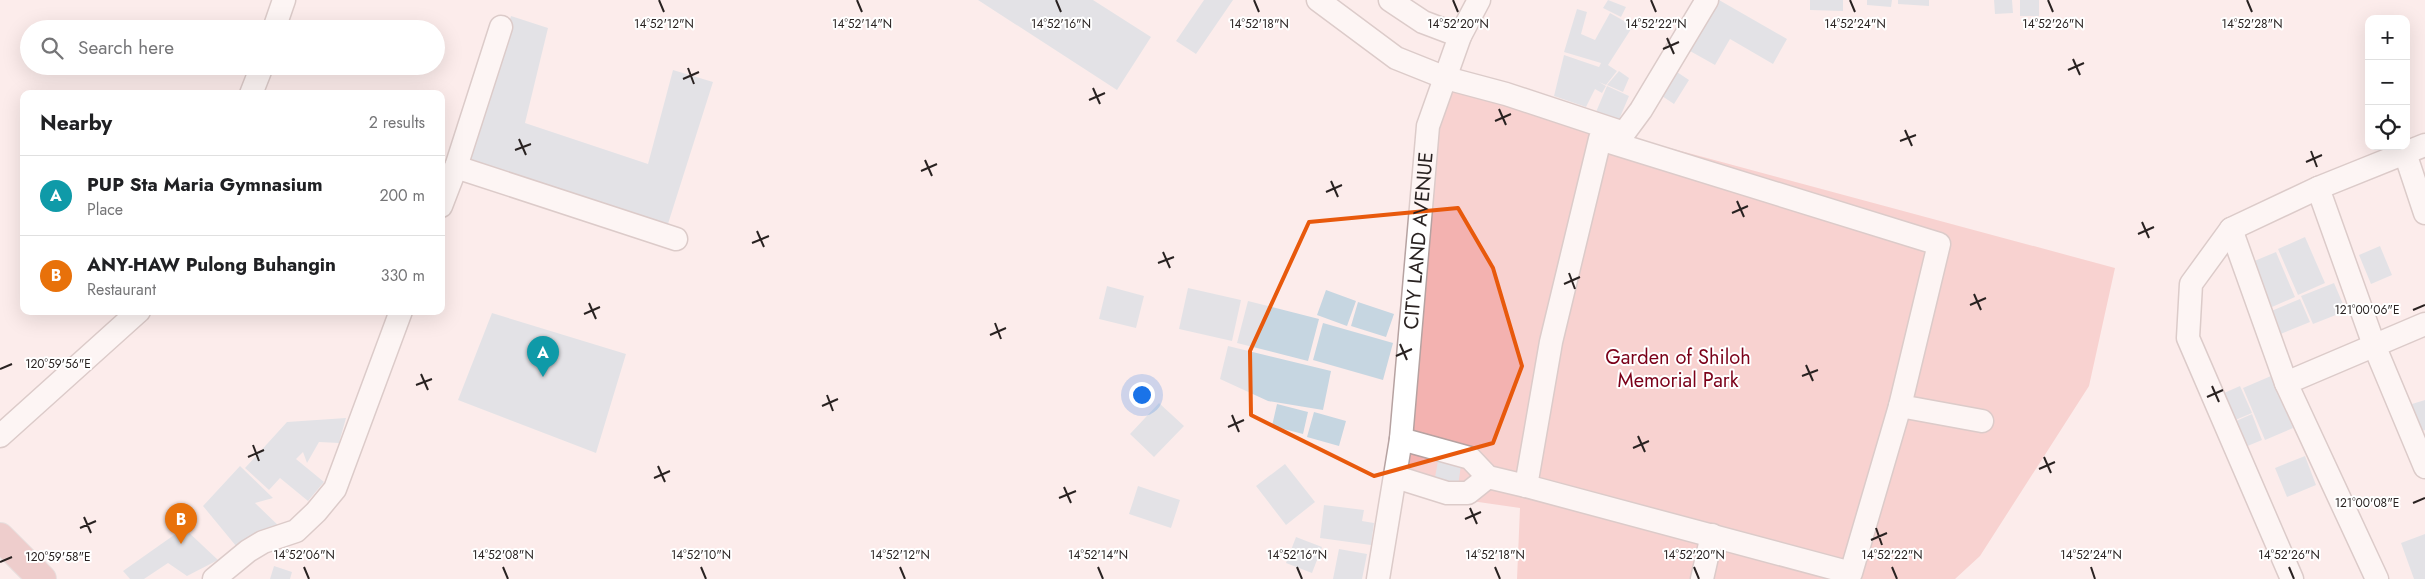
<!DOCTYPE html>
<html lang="en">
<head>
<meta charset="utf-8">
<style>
	:root { --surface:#fff; --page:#f6f6f6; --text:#202124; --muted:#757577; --line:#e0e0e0; --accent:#2c5c7a }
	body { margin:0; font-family:Jost,sans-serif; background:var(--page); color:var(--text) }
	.controls { position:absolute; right:15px; top:15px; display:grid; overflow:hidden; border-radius:10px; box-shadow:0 5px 20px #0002 }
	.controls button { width:45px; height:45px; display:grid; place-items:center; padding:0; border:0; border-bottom:1px solid var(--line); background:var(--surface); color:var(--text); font:25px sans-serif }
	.you { position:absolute; left:1141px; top:394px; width:18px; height:18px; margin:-12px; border:4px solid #fff; border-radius:50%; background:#1a73e8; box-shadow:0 0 0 8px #1a73e833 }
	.badge { display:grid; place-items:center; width:32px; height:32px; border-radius:50%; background:var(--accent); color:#fff; font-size:16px; font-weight:700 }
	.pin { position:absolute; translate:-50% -41px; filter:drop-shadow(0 1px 2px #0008) }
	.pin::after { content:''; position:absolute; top:26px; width:18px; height:15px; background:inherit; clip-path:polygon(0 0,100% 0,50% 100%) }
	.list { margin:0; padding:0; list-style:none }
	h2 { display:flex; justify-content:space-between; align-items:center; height:65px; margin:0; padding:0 20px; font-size:21px }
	h2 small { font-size:16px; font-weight:400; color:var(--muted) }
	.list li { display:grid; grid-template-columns:32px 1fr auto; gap:15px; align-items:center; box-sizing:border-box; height:80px; padding:0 20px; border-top:1px solid var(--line) }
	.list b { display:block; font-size:19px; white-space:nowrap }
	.list p { margin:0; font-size:16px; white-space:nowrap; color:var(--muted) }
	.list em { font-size:16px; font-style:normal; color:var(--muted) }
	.icon { flex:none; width:28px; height:28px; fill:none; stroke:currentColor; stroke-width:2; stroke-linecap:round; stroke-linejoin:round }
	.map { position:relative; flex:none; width:2425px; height:579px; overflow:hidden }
	.search { position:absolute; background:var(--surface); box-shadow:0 5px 20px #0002; left:20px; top:20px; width:425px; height:55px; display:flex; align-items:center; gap:12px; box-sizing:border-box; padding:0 18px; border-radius:28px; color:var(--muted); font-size:19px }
	.panel { position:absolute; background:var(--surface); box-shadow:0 5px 20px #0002; left:20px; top:90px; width:425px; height:225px; border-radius:10px }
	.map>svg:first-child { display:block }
	.green { fill:#f3b2b0 }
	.building { fill:#c6d6e1 }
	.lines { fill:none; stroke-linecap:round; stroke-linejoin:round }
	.minor-casing { stroke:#b6a2a1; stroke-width:25 }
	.major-casing { stroke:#d0cece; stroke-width:30 }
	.minor { stroke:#fff; stroke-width:22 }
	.major { stroke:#dda7a7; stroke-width:28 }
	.marked { fill:none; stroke:#e8590c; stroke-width:4; stroke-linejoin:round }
	.ticks { fill:none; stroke:#292221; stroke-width:2 }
	.labels { text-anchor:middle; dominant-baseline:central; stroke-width:4; stroke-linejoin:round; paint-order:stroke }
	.street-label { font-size:20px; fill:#292221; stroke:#fff }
	.park-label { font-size:20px; fill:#7b0119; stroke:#fff }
	.ticks-label { font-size:12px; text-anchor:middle; fill:#292221; stroke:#fff; stroke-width:4; stroke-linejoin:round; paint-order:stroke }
</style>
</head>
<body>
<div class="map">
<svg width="2425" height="579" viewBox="0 0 2425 579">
	<rect width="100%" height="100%" fill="#fceceb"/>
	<path class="green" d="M1446 78 1555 117 2115 268 2089 386 1980 556 1955 579H1517L1520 508 1395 490 1422 142Z"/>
	<path class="building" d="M978 0H1093L1151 37 1117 90Z
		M1204 0H1233L1196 54 1176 41Z
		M1608 0 1626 7 1621 17 1603 8Z
		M1719 0 1787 39 1773 64 1730 39 1715 65 1690 51Z
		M1810 0H1843V11L1810 10Z
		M1867 0H1892L1891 7 1867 5Z
		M1898 0H1929V6L1898 4Z
		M1994 0H2012L2013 13 1995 14Z
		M2020 0H2039V16H2020Z
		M1577 9 1587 12 1581 34 1595 40 1610 13 1633 26 1608 65 1617 71 1606 85 1599 82 1606 86 1602 93 1595 89 1586 107 1554 96 1564 55 1599 67 1601 63 1564 52Z
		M511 16 548 28 525 123 648 164 673 70 713 82 667 227 466 161Z
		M1671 68 1689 80 1674 104 1656 92Z
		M1619 71 1629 78 1623 92 1607 85Z
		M1607 86 1629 96 1618 122 1596 112Z
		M2305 237 2325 283 2298 295 2278 249Z
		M2380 246 2392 275 2371 284 2359 255Z
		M2276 252 2295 297 2272 307 2252 262Z
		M2334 283 2346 311 2313 324 2301 296Z
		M1107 286 1144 296 1136 328 1099 319Z
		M1188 288 1241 300 1232 341 1179 329Z
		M1326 290 1356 301 1347 326 1317 315Z
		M2300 299 2310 322 2278 335 2269 312Z
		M1248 301 1319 319 1308 361 1237 343Z
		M1358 302 1394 314 1386 337 1351 326Z
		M492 313 626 354 596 453 458 400Z
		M1323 323 1393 343 1383 380 1313 360Z
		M1228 346 1331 371 1323 410 1268 401 1220 379Z
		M2271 376 2293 428 2265 440 2243 388Z
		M2240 386 2252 413 2226 424 2215 397Z
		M2425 400V430L2422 431 2412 404Z
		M1159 403 1184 426 1154 457 1130 434Z
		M1277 404 1308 412 1303 434 1272 426Z
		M1314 412 1346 421 1339 446 1307 437Z
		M2252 414 2262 440 2238 450 2227 425Z
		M346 418 339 443 319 442 307 463 303 452 296 459 324 482 308 501 280 478 269 490 245 468 287 422Z
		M2305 456 2316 485 2287 497 2275 468Z
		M1438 461 1461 465 1458 486 1434 483Z
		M1285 464 1315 502 1286 525 1256 486Z
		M240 466 273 498 255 503 283 530 241 552 203 506Z
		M1138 486 1180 500 1171 528 1129 514Z
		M1324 505 1364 510 1362 521 1374 523 1371 545 1320 538Z
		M184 528 218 560 187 576 168 563 144 579H130L123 571Z
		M2425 534V579H2414L2401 543Z
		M1296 537 1322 547 1312 573 1286 563Z
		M1339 549 1367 554 1362 579H1333Z
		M274 566 292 572 290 579H270Z"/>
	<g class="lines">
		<g class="minor-casing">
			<g id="minor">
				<path d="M1318 0 1396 58 1446 78 1506 94 1624 133 1641 110 1707 0"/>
				<path d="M1390 0 1423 22 1460 36"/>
				<path d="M274 29 284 0"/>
				<path d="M251 94 262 66"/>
				<path d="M1600 139 1939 244 1900 406 1851 573 1526 486 1551 342Z"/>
				<path d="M2425 145 2318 188 2374 345 2425 467"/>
				<path d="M2405 153 2425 213"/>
				<path d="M456 167 676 239"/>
				<path d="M441 206 456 167 501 27"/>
				<path d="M2231 229 2286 383"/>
				<path d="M1900 406 1982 421"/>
				<path d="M0 436 139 311"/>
				<path d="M1401 439 1470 458 1488 477 1526 486"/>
				<path d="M1396 477 1447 493H1468L1488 477"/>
				<path d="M214 579 248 551 263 542 296 531 316 512 335 489 401 311"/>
				<path id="s1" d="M1378 579 1401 439 1428 126 1460 36 1479 0"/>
				<path d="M1702 579 1712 535"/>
				<path d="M2292 579 2188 338 2191 284 2231 229 2318 188"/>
				<path d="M2377 579 2286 383 2425 324"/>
			</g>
		</g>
		<g class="major-casing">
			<path id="major" d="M0 537 42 579"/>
		</g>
		<use href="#minor" class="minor"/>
		<use href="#major" class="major"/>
	</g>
	<path d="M0 0H2425V579H0ZM1458 208 1493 268 1522 366 1493 443 1374 476 1251 415 1250 351 1309 222Z" fill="#fceceb" fill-opacity=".55" fill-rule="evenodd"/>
	<path class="marked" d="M1458 208 1493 268 1522 366 1493 443 1374 476 1251 415 1250 351 1309 222Z"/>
	<path class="ticks" d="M659 0 664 12M857 0 862 12M1056 0 1061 12M1254 0 1259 12M1453 0 1458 12M1651 0 1656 12M1850 0 1855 12M2048 0 2053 12M2247 0 2252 12M1667 38 1674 54M1663 49 1679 42M2073 59 2080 75M688 68 694 84M2068 70 2084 63M683 79 699 72M1093 88 1100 104M1089 100 1105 93M1499 109 1506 125M1495 121 1511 114M1905 130 1912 146M519 139 526 155M1900 141 1916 135M515 150 531 144M2311 151 2317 167M925 160 932 176M2306 162 2322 155M921 171 937 164M1331 181 1338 197M1326 192 1342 185M1737 201 1744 217M1732 213 1748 206M2142 222 2149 238M757 231 764 247M2138 234 2154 227M752 243 769 236M1163 252 1170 268M1158 263 1174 257M1569 273 1575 289M1564 284 1580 277M1974 294 1981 310M589 303 596 319M1970 305 1986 298M2413 310 2425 305M584 314 600 307M995 323 1001 339M990 335 1006 328M1400 344 1407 360M1396 356 1412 349M1806 365 1813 381M0 369 12 364M421 374 428 390M1802 376 1818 370M416 385 432 379M2212 386 2219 402M827 395 833 411M2207 397 2223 390M822 406 838 399M1232 415 1239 432M1228 427 1244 420M1638 436 1645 452M253 445 259 461M1633 448 1649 441M248 457 264 450M2044 457 2051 473M658 466 665 482M2039 469 2055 462M654 478 670 471M1064 487 1071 503M1059 498 1076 491M2413 503 2425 498M1470 508 1477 524M84 517 91 533M1465 519 1481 512M80 528 96 521M1876 528 1882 545M1871 540 1887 533M0 562 12 557M304 567 309 579M503 567 508 579M701 567 706 579M900 567 905 579M1098 567 1103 579M1297 567 1302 579M1495 567 1500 579M1694 567 1699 579M1892 567 1897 579M2091 567 2095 579M2289 567 2294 579"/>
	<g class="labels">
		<g class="street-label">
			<text stroke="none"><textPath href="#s1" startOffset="341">CITY LAND AVENUE</textPath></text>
		</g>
		<g class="park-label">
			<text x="1678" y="357">Garden of Shiloh<tspan x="1678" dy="23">Memorial Park</tspan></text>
		</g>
	</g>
	<g class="ticks-label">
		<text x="664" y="28">14°52'12"N</text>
		<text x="862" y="28">14°52'14"N</text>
		<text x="1061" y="28">14°52'16"N</text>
		<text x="1259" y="28">14°52'18"N</text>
		<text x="1458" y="28">14°52'20"N</text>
		<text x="1656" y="28">14°52'22"N</text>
		<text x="1855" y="28">14°52'24"N</text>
		<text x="2053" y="28">14°52'26"N</text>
		<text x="2252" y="28">14°52'28"N</text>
		<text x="2367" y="314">121°00'06"E</text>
		<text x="58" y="368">120°59'56"E</text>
		<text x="2367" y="507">121°00'08"E</text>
		<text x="304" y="559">14°52'06"N</text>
		<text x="503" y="559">14°52'08"N</text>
		<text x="701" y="559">14°52'10"N</text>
		<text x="900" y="559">14°52'12"N</text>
		<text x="1098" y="559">14°52'14"N</text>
		<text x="1297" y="559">14°52'16"N</text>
		<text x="1495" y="559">14°52'18"N</text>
		<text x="1694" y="559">14°52'20"N</text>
		<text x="1892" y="559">14°52'22"N</text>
		<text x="2091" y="559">14°52'24"N</text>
		<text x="2289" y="559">14°52'26"N</text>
		<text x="58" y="561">120°59'58"E</text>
	</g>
</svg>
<div class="controls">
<button>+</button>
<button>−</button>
<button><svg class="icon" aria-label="locate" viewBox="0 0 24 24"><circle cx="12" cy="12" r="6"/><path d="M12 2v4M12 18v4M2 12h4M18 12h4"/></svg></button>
</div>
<div class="you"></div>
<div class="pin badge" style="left:543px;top:377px;background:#0f9aa8">A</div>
<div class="pin badge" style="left:181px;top:544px;background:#e8710a">B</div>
<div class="search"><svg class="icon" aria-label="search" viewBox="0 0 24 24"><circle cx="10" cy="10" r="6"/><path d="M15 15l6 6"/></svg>Search here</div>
<section class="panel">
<h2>Nearby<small>2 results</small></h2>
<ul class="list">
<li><span class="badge" style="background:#0f9aa8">A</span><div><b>PUP Sta Maria Gymnasium</b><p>Place</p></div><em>200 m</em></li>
<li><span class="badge" style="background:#e8710a">B</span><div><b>ANY-HAW Pulong Buhangin</b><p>Restaurant</p></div><em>330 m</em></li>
</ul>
</section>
</div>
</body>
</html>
